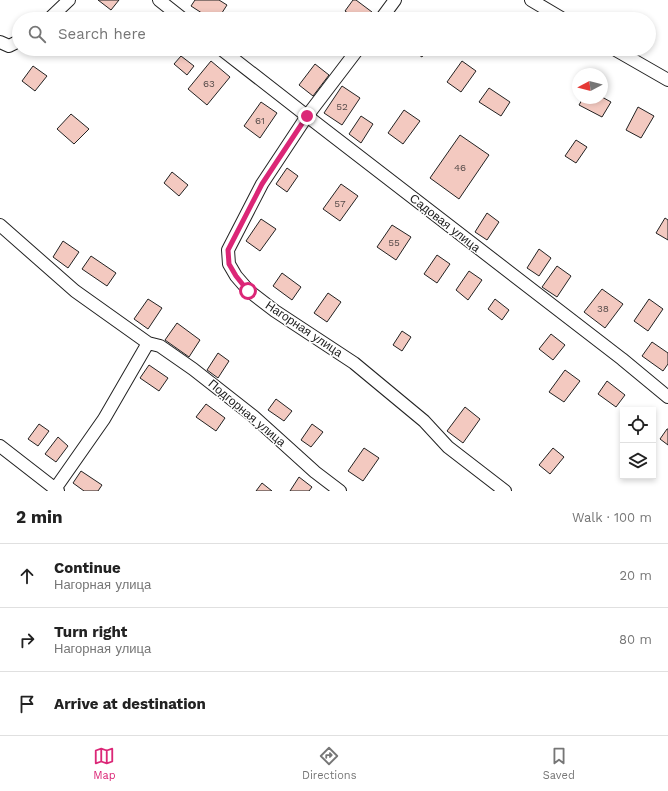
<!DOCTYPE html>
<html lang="en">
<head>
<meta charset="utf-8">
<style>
	:root { --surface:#fff; --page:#f6f6f6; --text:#222; --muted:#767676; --line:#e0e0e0; --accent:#db2777 }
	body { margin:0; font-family:"Work Sans",sans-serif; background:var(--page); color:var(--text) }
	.controls { position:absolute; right:12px; bottom:12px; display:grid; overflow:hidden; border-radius:0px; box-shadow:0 2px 6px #0003 }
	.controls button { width:36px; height:36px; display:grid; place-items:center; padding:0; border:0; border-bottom:1px solid var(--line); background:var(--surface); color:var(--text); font:20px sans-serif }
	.compass { position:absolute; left:572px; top:68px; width:36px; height:36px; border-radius:50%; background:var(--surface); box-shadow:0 2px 6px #0003; rotate:263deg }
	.stop { position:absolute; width:12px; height:12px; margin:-9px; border:3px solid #db2777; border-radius:50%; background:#fff }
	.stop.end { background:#db2777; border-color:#fff; box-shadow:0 1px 4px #0008 }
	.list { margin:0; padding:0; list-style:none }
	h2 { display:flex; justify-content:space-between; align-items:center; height:52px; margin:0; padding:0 16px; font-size:17px }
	h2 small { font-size:13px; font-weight:400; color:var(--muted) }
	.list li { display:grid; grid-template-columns:26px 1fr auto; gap:12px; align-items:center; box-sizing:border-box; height:64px; padding:0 16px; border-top:1px solid var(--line) }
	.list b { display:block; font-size:15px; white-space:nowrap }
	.list p { margin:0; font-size:13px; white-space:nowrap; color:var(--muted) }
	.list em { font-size:13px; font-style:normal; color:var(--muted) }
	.icon { flex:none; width:22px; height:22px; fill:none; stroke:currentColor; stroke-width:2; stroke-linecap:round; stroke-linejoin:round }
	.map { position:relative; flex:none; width:668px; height:491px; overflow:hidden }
	.search { position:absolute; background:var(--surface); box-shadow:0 2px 6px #0003; left:12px; right:12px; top:12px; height:44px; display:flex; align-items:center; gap:10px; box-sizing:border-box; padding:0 14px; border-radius:22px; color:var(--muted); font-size:15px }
	.sheet { height:244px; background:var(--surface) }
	nav { display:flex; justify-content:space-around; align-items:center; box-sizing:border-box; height:56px; border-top:1px solid var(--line); background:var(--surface); font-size:11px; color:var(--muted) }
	nav a { display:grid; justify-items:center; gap:2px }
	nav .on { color:var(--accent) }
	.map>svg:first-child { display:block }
	.building { fill:#f3c9c0; stroke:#222 }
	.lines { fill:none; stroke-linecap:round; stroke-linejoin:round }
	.street-casing { stroke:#222; stroke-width:14 }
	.street { stroke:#fff; stroke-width:12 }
	.route { stroke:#db2777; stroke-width:5 }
	.labels { text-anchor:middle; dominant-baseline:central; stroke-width:3; stroke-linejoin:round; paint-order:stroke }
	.number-label { font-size:10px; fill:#564c4a }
	.street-label { font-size:12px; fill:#222; stroke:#fff }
</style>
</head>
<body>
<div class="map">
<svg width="668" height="491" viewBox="0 0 668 491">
	<rect width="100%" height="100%" fill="#fff"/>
	<path class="building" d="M98 0H119L111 10Z
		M195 0H219L227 5 218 19H211L191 6Z
		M353 0H356L372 12 367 19H356L345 11Z
		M410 49H427L422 57Z
		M625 49H640L637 55Z
		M181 56 194 66 187 75 174 64Z
		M211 61 230 77 207 105 188 89Z
		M462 61 476 71 461 92 447 82Z
		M315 64 329 75 313 96 299 85Z
		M33 66 47 76 35 91 22 81Z
		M342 86 360 98 342 125 324 113Z
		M489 88 510 102 501 116 479 102Z
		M602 97 611 102 602 117 579 105 583 98Z
		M261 102 277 113 260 138 244 126Z
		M638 107 654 116 641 138 626 130Z
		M404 110 420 121 403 144 388 133Z
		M71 114 89 129 74 144 57 129Z
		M361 116 373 124 361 143 349 134Z
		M460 135 489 155 459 199 430 178Z
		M576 140 587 147 576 163 565 156Z
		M287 168 298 176 287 192 276 184Z
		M172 172 188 185 179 196 164 183Z
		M341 184 358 196 340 221 323 209Z
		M487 213 499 222 487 240 475 232Z
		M665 218 668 220V240L656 233Z
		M261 219 276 229 260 251 246 241Z
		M392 225 411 237 396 260 377 247Z
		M63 241 79 252 68 268 53 257Z
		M539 249 551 258 539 276 527 268Z
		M437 255 450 264 437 283 424 274Z
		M91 256 116 273 107 286 82 269Z
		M557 266 571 276 557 297 542 287Z
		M469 271 482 280 468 300 456 290Z
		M282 273 301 287 292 300 273 286Z
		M602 289 623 304 605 328 584 312Z
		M328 293 341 302 327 322 314 313Z
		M148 299 162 308 148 329 134 319Z
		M495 299 509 310 502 320 488 309Z
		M649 299 663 309 648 331 634 321Z
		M177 323 200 340 189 357 165 340Z
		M402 331 411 337 402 351 393 345Z
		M551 334 565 345 553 360 539 349Z
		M652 342 668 353V364L663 371 642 356Z
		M218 353 229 361 218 378 207 370Z
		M149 365 168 378 159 391 140 378Z
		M565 370 580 381 564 402 549 392Z
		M607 381 625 395 616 407 598 394Z
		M276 399 292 411 284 421 268 410Z
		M206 404 225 418 216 431 196 417Z
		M465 407 480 419 463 443 447 431Z
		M39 424 49 431 38 446 28 439Z
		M312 424 323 432 311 447 301 440Z
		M667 429H668V445L660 439Z
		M58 437 68 446 56 462 45 454Z
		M364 448 379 458 363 481 348 471Z
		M553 448 564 457 550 474 539 465Z
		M81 471 102 485 98 491H84L73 483Z
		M299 477 312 487 309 491H290Z
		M262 483 272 491H256Z"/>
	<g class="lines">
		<g class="street-casing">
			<path id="street" d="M159 0 183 19
				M531 0 563 19
				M49 19 69 0
				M381 19 395 0
				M0 42 9 46 19 41
				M221 49 307 116 622 359 668 397
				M358 49 307 116 262 184 228 250 229 264 236 276 249 291 275 311 354 363 424 421 448 447 505 491
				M614 49 668 80
				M0 225 75 291 148 343
				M0 446 58 491
				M55 489 104 419 148 343 160 346 193 369 253 416 315 472 340 491"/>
		</g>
		<use href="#street" class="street"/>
	</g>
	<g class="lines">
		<path class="route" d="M248 291 236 276 229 264 228 250 262 184 307 116"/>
	</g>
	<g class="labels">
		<g class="number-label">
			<text x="209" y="83">63</text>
			<text x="342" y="106">52</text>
			<text x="260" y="120">61</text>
			<text x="460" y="167">46</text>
			<text x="340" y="203">57</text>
			<text x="394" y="242">55</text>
			<text x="603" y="308">38</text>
		</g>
		<g class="street-label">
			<text transform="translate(445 223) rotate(38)">Садовая улица</text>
			<text transform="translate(304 329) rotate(34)">Нагорная улица</text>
			<text transform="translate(247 413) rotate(40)">Подгорная улица</text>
		</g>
	</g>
</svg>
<div class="controls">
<button><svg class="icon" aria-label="locate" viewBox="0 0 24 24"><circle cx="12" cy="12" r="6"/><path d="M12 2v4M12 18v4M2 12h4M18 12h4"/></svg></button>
<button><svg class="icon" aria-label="layers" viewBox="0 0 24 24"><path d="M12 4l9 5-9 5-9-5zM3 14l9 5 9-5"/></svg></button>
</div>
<svg class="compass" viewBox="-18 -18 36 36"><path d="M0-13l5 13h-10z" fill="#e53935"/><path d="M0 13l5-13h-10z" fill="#767676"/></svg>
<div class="stop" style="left:248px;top:291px"></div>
<div class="stop end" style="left:307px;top:116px"></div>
<div class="search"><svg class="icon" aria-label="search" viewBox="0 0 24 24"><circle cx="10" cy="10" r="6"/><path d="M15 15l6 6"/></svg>Search here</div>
</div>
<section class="sheet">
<h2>2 min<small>Walk · 100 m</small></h2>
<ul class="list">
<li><svg class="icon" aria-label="ahead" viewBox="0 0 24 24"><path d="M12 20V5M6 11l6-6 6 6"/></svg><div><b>Continue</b><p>Нагорная улица</p></div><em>20 m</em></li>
<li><svg class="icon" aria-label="right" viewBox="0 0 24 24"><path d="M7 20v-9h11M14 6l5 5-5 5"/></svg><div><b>Turn right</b><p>Нагорная улица</p></div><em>80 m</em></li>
<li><svg class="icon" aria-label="arrive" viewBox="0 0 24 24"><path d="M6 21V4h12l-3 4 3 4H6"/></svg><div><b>Arrive at destination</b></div></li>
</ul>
</section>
<nav>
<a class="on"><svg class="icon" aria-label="map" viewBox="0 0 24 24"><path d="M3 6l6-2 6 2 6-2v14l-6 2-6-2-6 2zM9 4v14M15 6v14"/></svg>Map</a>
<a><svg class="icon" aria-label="directions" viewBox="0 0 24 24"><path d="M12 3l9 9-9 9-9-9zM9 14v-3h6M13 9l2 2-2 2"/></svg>Directions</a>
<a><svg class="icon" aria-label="saved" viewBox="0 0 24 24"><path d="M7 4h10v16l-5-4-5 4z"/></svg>Saved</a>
</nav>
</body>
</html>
